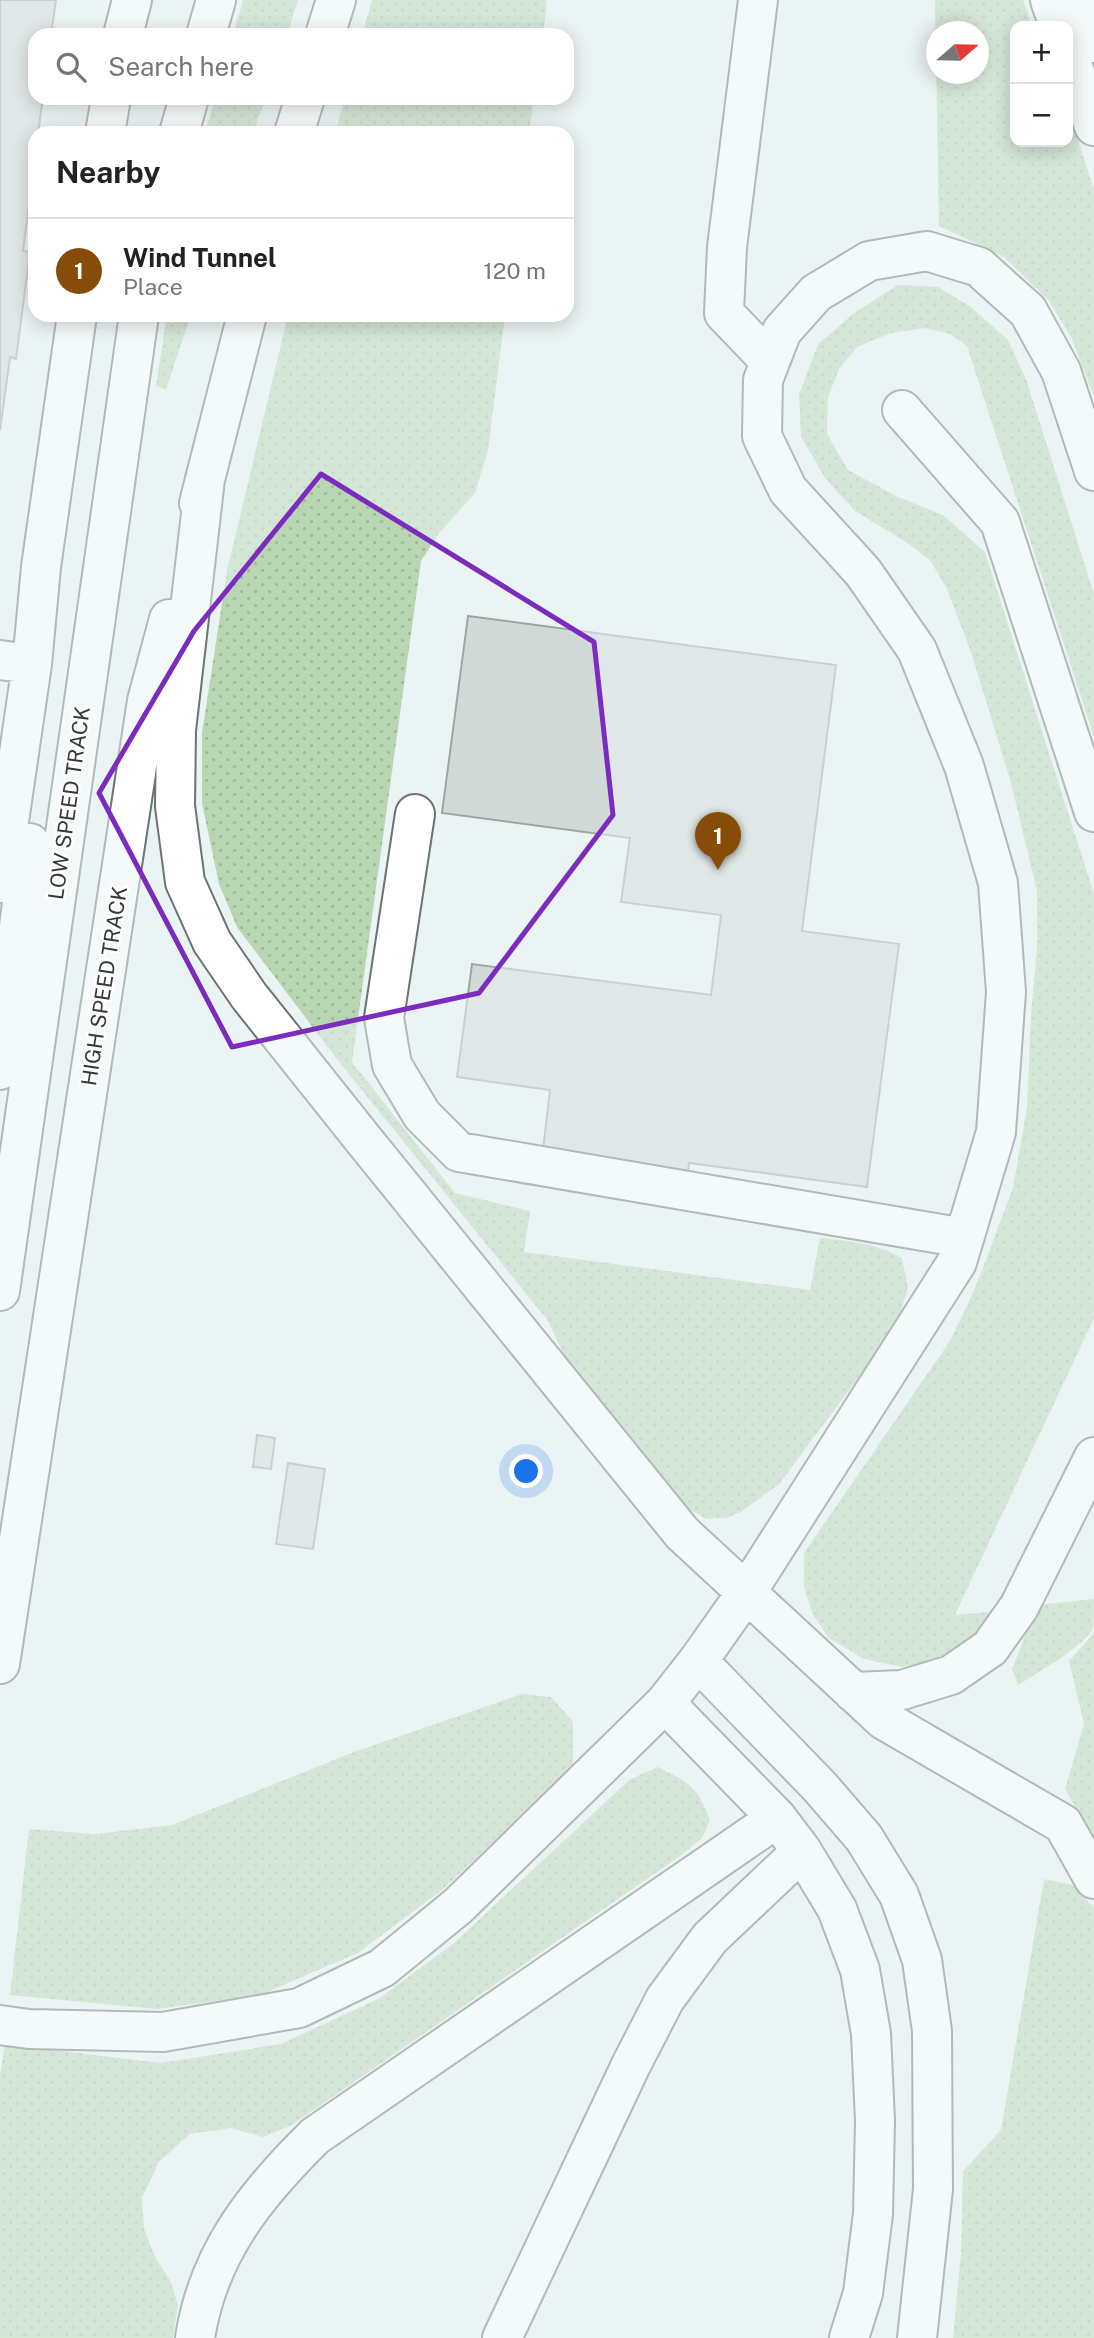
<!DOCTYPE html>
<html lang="en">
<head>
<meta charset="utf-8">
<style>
	:root { --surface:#fff; --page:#f2f2f2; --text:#222; --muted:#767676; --line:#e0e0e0; --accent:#884c09 }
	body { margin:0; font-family:"Public Sans",sans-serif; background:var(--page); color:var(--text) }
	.controls { position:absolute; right:21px; top:21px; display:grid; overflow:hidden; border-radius:14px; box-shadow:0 4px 18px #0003 }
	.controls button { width:63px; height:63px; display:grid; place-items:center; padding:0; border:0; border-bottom:2px solid var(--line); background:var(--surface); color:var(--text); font:35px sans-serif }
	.compass { position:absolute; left:926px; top:21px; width:63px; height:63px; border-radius:50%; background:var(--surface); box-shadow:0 4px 18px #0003; rotate:70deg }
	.you { position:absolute; left:527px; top:1472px; width:24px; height:24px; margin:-18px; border:5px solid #fff; border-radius:50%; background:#1a73e8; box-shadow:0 0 0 10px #1a73e833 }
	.badge { display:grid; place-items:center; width:46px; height:46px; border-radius:50%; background:var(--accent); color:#fff; font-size:23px; font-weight:700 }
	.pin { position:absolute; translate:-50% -58px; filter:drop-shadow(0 2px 4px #0008) }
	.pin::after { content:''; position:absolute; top:37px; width:24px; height:21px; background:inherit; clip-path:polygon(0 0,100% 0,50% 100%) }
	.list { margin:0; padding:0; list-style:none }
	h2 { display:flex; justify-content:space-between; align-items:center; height:91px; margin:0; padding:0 28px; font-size:30px }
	h2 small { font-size:23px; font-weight:400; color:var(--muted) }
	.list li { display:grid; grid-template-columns:46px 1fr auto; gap:21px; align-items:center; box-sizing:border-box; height:105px; padding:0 28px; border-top:2px solid var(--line) }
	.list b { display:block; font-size:26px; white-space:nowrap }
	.list p { margin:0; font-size:23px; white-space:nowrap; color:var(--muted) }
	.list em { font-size:23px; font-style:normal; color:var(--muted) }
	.icon { flex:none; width:38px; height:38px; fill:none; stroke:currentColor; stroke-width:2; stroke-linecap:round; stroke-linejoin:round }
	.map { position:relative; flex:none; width:1094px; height:2338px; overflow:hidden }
	.search { position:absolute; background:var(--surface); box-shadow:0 4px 18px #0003; left:28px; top:28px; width:546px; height:77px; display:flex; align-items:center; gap:18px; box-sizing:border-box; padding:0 24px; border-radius:21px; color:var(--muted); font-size:26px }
	.panel { position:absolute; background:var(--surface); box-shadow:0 4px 18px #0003; left:28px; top:126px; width:546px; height:196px; border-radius:21px }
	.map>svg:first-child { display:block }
	.grass { fill:url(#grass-dots); fill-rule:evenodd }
	.building { fill:#d2dad7; stroke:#9ea6a3; stroke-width:2 }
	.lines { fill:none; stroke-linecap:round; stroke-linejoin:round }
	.minor-casing { stroke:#6b7373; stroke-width:42 }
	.minor { stroke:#fff; stroke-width:38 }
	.marked { fill:none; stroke:#7b2cbf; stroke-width:5; stroke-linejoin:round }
	.labels { text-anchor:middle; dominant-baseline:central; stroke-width:5; stroke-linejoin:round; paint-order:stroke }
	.street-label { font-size:21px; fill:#363939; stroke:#fff }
</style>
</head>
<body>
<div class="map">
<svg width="1094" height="2338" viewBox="0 0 1094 2338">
	<defs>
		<pattern id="grass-dots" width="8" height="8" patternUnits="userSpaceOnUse" patternTransform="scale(1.75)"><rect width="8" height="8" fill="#b8d6b2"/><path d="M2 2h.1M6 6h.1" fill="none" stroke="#9fb89a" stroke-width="1.8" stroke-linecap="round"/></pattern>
	</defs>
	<rect width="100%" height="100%" fill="#ebf4f4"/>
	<path class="grass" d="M243 0H298L287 35H233Z
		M372 0H547L543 35H362Z
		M935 0H1023L1032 26H1015V142H1068V121L1076 133 1094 190V397L1072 339 1049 301 1004 257 939 226ZM936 32H978V74H936Z
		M215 98H266L253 133H205Z
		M345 98H534L529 133H335Z
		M898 285 938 287 971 307 1008 340 1026 379 1094 594V737L967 346 950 334 925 328 891 333 857 347 839 369 828 397 827 434 848 470 898 497 943 515 985 552 1094 894V1318L955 1615 998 1611 984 1627 958 1647 931 1661 903 1667 864 1659 829 1638 813 1615 804 1587V1553L950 1341 974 1291 1013 1188 1027 1107 1031 1015 1037 947V891L1011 783 972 655 947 589 930 560 906 542 855 511 825 478 801 436 799 395 818 344 853 314Z
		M167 315H191L166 389 156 386Z
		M288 315H505L488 450 475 493 439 533 421 561 352 1062 455 1193 530 1211 524 1252 810 1290 820 1238C849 1241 876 1243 902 1258L908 1288 895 1329 779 1484 741 1512 726 1518 706 1519 689 1509 564 1356 549 1322 336 1058 237 927 219 884 202 803V733L227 571Z
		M1094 1599C1094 1608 1094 1620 1093 1627 1086 1646 1035 1674 1018 1685L1012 1669 1037 1605Z
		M1094 1633V1839L1065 1789 1084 1724 1069 1661Z
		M522 1694 551 1697 573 1722V1767L442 1890 358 1953 260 1995 157 2009 10 1995 29 1829 95 1834 172 1825 354 1752Z
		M657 1767C689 1782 697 1786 710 1820L702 1838 683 1854 292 2125 263 2137 231 2128 190 2134 159 2162 142 2198 144 2229 156 2259 170 2280 178 2304 173 2338H0V2075L5 2044 160 2063 281 2044 380 1998 454 1943 629 1780Z
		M1044 1879 1073 1885 1094 1908V2338H953L961 2253 963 2171 1001 2130Z"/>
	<path class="building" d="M0 0H56L51 35H35V98H43L38 133H35V158L23 251 30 252 16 359 10 357 0 430Z
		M468 616 836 665 802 931 899 944 867 1187 689 1163 687 1179 542 1159 550 1090 457 1077 472 964 711 995 721 915 621 902 630 838 442 813Z
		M257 1435 275 1438 271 1469 253 1467Z
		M288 1463 325 1469 313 1549 276 1544Z"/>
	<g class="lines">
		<g class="minor-casing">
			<path id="minor" d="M758 0 727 247 724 313 770 361
				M1050 0 1059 26
				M1082 0 1094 43
				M123 35 132 0
				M206 35 216 0
				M325 35 336 0
				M1068 53 1094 126
				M105 133 111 98
				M179 133 189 98
				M294 133 305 98
				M902 410 1000 522 1094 812
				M205 479 176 730 175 806 185 882 212 942 249 996 363 1139 682 1533 884 1720 1063 1824 1094 1879
				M199 503 247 315
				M0 660 32 664
				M415 814 384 1018 392 1065 422 1115 459 1152 964 1238
				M0 883 32 664 41 567 77 315
				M0 1070 30 843
				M0 1291 139 315
				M698 1661 820 1787 864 1838 899 1895 922 1960 932 2031 933 2189 917 2338
				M0 1664 147 701 169 619
				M853 1692 902 1690 951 1675 990 1648 1019 1607 1094 1457
				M665 1703 777 1818 802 1851 837 1909 860 1970 871 2034 875 2121 873 2214 863 2293 849 2338
				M0 2025 29 2029 163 2032 299 2008 382 1968 458 1906 665 1703 698 1661 746 1593 957 1262 996 1132 1006 992 998 883 964 766 917 650 863 572 788 490 762 436 763 380 782 331 816 293 869 261 927 251 979 267 1028 311 1061 371 1094 471
				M195 2338C208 2253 256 2194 315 2136L777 1818
				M502 2338 631 2065 665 1999 710 1938 802 1851"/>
		</g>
		<use href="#minor" class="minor"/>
	</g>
	<path d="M0 0H1094V2338H0ZM321 474 594 642 613 815 479 993 232 1047 99 793 194 631Z" fill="#ebf4f4" fill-opacity=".55" fill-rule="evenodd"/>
	<path class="marked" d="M321 474 594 642 613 815 479 993 232 1047 99 793 194 631Z"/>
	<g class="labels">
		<g class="street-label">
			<text transform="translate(69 803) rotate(-82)">LOW SPEED TRACK</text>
			<text transform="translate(104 986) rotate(-81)">HIGH SPEED TRACK</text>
		</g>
	</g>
</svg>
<div class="controls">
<button>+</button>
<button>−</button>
</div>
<svg class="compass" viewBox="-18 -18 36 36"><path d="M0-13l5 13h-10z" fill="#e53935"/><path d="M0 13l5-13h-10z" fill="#767676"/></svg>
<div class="you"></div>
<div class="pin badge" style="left:718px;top:870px">1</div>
<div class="search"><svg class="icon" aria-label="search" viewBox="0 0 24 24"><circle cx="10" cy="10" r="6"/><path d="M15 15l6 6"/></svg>Search here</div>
<section class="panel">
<h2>Nearby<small></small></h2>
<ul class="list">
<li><span class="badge">1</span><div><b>Wind Tunnel</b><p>Place</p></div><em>120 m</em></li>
</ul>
</section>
</div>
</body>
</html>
